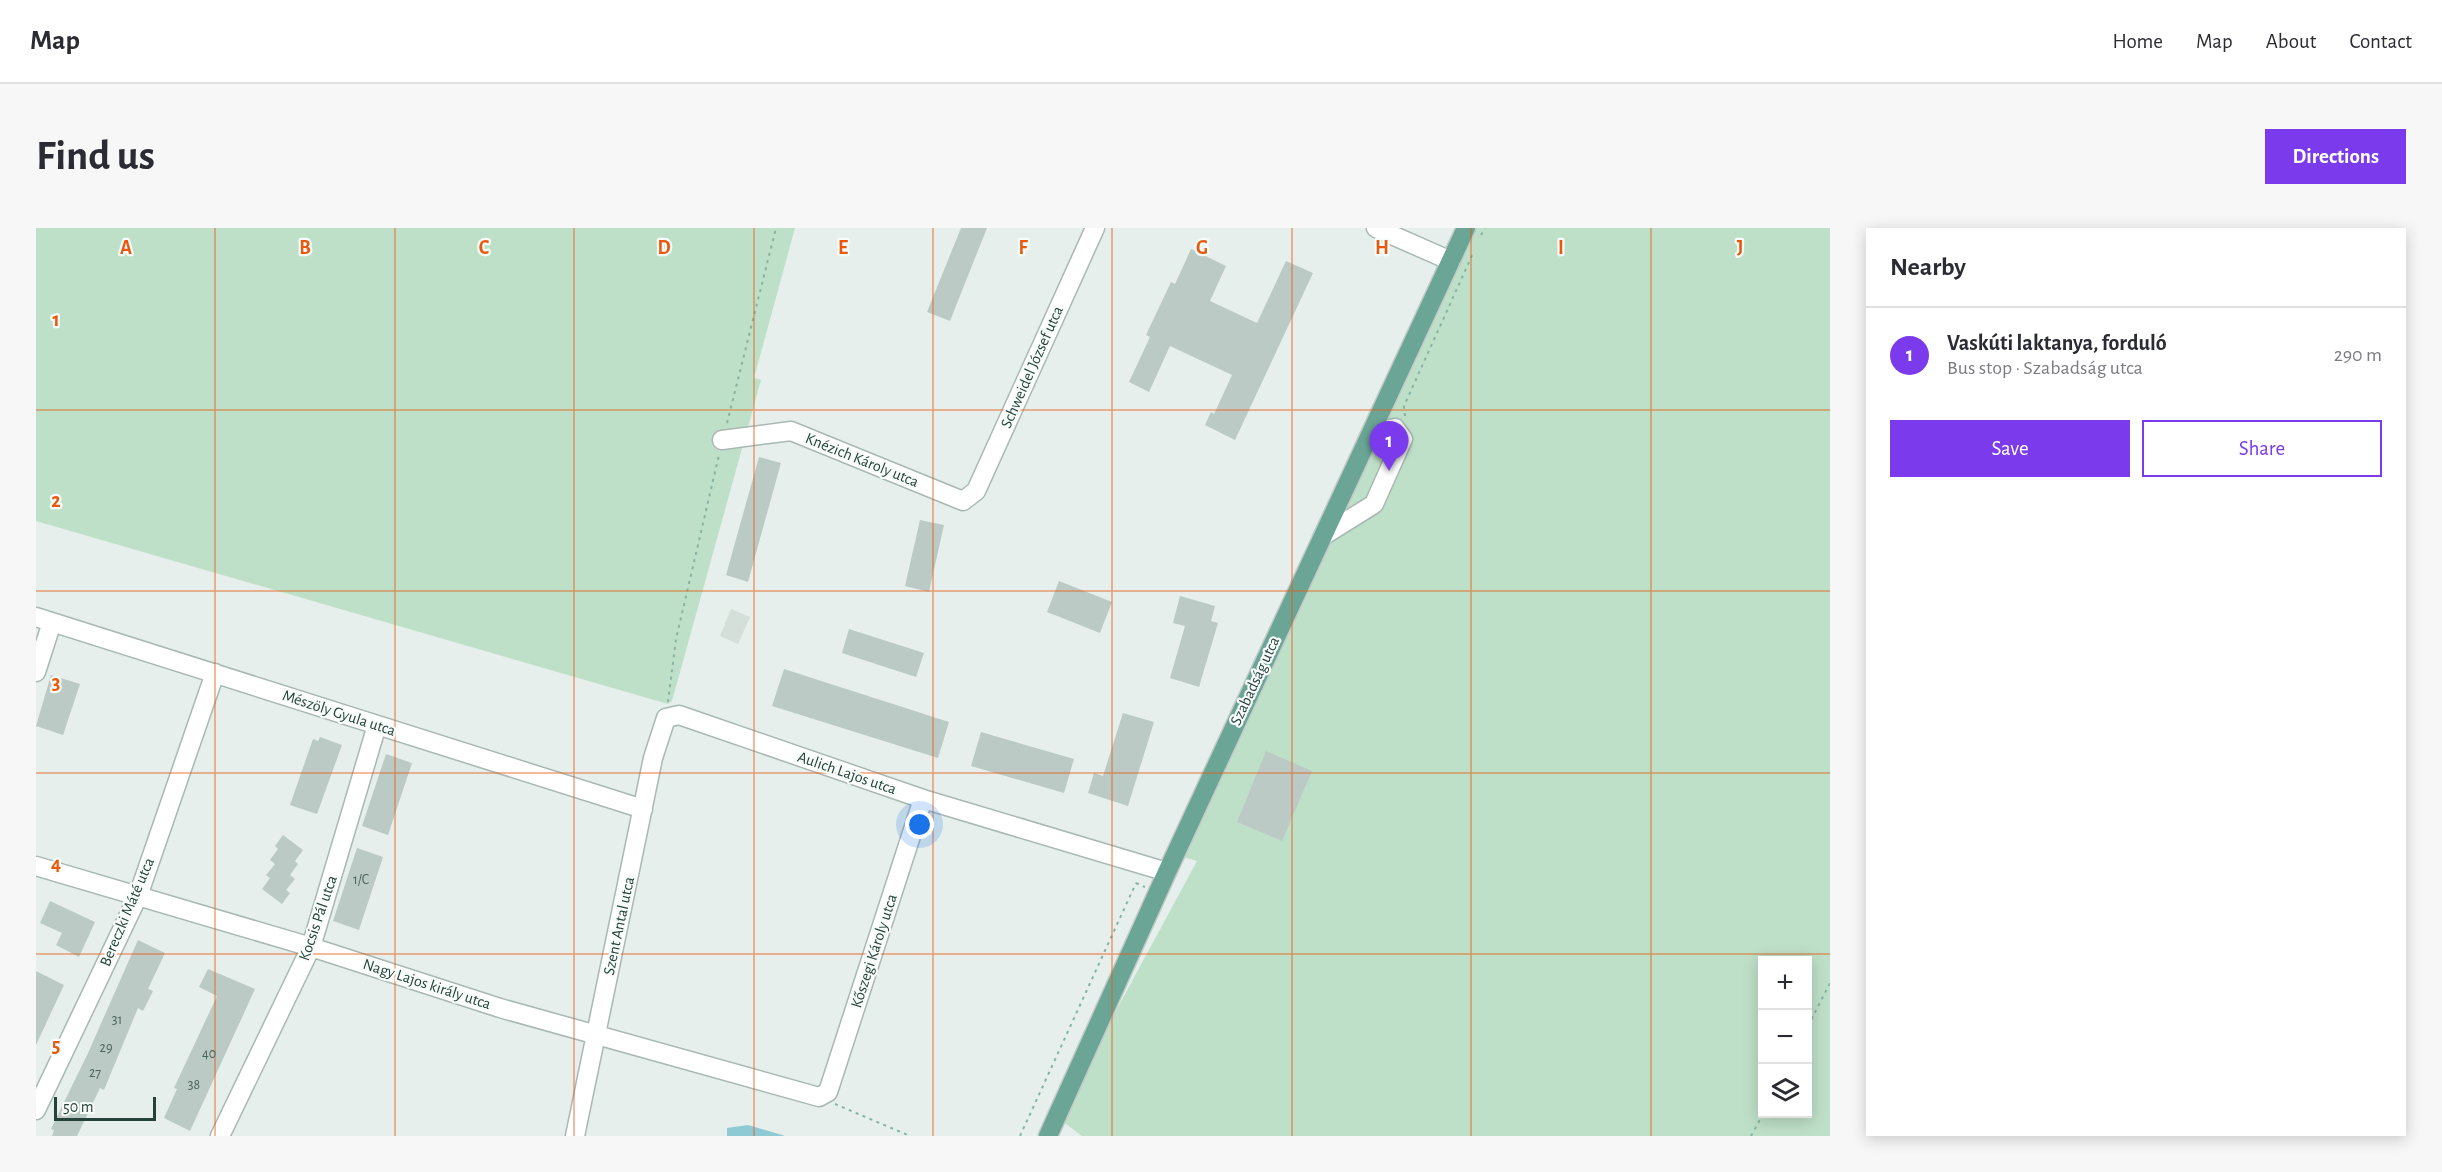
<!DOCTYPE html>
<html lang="en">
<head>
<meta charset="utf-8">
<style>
	:root { --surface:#fff; --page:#f7f7f7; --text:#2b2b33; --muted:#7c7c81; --line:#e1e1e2; --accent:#7c3aed }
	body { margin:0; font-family:"Alegreya Sans",sans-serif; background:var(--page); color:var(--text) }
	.controls { position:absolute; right:18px; bottom:18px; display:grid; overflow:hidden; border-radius:0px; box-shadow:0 3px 15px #0003 }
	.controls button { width:54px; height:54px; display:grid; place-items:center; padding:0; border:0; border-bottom:2px solid var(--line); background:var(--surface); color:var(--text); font:30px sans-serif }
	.scale { position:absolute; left:18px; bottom:15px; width:102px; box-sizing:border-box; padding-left:6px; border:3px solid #24423a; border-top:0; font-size:16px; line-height:21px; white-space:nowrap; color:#24423a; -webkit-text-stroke:4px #f7fbf9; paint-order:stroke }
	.you { position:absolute; left:884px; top:597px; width:21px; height:21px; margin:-15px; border:4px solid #fff; border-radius:50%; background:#1a73e8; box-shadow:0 0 0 9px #1a73e833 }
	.badge { display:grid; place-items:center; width:39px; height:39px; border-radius:50%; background:var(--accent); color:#fff; font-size:20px; font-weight:700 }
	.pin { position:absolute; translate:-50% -50px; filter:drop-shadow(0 2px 3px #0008) }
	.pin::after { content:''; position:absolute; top:32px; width:21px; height:18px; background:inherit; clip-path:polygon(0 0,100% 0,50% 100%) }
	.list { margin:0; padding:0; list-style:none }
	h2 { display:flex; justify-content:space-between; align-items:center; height:78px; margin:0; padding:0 24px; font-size:26px }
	h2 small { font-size:20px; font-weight:400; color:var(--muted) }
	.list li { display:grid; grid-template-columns:39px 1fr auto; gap:18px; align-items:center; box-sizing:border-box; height:96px; padding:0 24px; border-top:2px solid var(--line) }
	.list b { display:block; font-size:22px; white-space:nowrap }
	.list p { margin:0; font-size:20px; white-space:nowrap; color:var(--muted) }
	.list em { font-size:20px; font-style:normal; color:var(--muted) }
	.actions { display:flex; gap:12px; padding:18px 24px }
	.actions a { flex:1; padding:14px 0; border:2px solid var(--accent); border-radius:0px; text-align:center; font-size:21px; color:var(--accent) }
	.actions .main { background:var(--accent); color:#fff }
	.icon { flex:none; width:33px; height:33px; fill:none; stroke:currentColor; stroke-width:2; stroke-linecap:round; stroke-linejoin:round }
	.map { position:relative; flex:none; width:1794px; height:908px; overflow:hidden; border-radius:0px }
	header { display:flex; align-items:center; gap:36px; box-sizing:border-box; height:84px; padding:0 30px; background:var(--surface); border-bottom:2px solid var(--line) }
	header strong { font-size:28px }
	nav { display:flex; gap:33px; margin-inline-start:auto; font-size:21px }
	.intro { display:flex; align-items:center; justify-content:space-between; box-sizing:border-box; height:144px; padding:0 36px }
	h1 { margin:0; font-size:42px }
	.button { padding:15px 27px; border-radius:0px; background:var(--accent); color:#fff; font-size:21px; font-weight:700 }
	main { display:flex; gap:36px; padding:0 36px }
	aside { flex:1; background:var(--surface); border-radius:0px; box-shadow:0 3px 15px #0003 }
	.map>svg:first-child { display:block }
	.built { fill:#d4dfda }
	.green { fill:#bfe0c8; fill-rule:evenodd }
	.water { fill:#8ec9d4 }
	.building { fill:#bbcac4 }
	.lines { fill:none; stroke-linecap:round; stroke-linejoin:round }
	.minor-casing { stroke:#a8b8b2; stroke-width:21 }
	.major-casing { stroke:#c2cac8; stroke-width:21 }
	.path { stroke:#86b3a5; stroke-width:2; stroke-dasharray:3 4.5; stroke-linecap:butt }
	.minor { stroke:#fff; stroke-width:18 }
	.major { stroke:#6aa596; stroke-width:18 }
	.grid { fill:none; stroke:#e8590c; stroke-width:1.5; stroke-opacity:0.55 }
	.labels { text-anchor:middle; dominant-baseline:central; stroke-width:4.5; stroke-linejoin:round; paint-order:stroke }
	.number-label { font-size:14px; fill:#4a645c }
	.street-label { font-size:16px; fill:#24423a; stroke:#f7fbf9 }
	.grid-label { font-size:20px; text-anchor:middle; font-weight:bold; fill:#e8590c; stroke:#f7fbf9; stroke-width:4.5; stroke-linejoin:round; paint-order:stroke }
</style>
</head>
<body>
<header>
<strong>Map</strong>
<nav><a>Home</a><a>Map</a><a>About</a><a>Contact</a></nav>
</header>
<div class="intro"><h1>Find us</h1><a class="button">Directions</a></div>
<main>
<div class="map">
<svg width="1794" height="908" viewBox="0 0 1794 908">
	<rect width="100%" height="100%" fill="#e6efeb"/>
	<path class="built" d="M695 381 714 389 702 416 684 408Z"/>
	<path class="green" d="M0 0H759L718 150 725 152 636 473 632 476 0 293Z
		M1435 0H1794V908H1046L1022 890 1161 633 1147 629ZM1726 732H1772V886H1726Z"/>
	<path class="water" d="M712 897 746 907 749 908H691V900Z"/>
	<path class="building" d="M925 0H951L914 93 891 84Z
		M1155 21 1190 38 1174 73 1221 95 1250 33 1277 45 1199 212 1169 197 1175 184 1178 186 1196 147 1134 118 1113 164 1093 154 1114 109 1110 107 1135 54 1139 56Z
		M723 229 745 235 712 354 690 347Z
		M884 292 908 297 893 364 869 358Z
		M1023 353 1076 374 1064 405 1011 384Z
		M1144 368 1179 378 1175 393 1182 395 1163 459 1134 450 1149 398 1137 395Z
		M813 401 888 425 880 449 806 425Z
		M748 441 913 494 902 530 736 478Z
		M15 447 44 456 27 507 0 498Z
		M1087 485 1118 494 1092 578 1052 565 1058 545 1067 548Z
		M945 504 1038 531 1028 565 935 538Z
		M284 509 306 517 281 586 254 577 277 511 282 513Z
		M1230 523 1276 543 1246 613 1201 594Z
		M350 526 376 535 352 607 326 598Z
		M247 607 267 622 259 633 262 636 254 647 259 651 250 662 254 665 246 676 226 661 234 650 230 647 239 636 234 632 242 621 239 618Z
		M321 620 347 629 323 702 297 693Z
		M14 673 59 694 43 729 20 717 26 705 4 695Z
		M102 712 129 725 112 761 117 763 107 783 102 780 68 862 64 860 41 908H16L18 902 15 901 52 825Z
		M172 741 219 761 154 903 128 890 141 861 138 860 181 768 163 759Z
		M0 743 28 757 0 817Z"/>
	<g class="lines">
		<g class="minor-casing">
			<path id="minor" d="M1340 0 1415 33
				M686 212 755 203 927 273 940 263 1059 0
				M1287 308 1338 276 1367 211 1359 200 1335 205
				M0 389 607 581
				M0 444 16 394
				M0 638 275 719 464 780 783 869 792 864 887 571
				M0 882 102 668 179 445
				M184 908 275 719 341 497
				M539 908 617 530 630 490 643 487 887 571 1131 644"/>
		</g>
		<g class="major-casing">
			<path id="major" d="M1012 908 1131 644 1430 0"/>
		</g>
		<path class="path" d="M1445 7 1449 0
			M1369 188 1368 178 1438 23
			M691 195 740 0
			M632 474 640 411 683 227
			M1100 655 1109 659
			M1772 798 1794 755
			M799 876 874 908
			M984 908 1100 655
			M1715 908 1727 886"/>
		<use href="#minor" class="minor"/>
		<use href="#major" class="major"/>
	</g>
	<path class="grid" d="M179 0V908M359 0V908M538 0V908M718 0V908M897 0V908M1076 0V908M1256 0V908M1435 0V908M1615 0V908M0 182H1794M0 363H1794M0 545H1794M0 726H1794"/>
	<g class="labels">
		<g class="number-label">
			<text x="325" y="652">1/C</text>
			<text x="81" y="792">31</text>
			<text x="70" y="820">29</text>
			<text x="173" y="826">40</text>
			<text x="59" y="845">27</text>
			<text x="158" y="857">38</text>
		</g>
		<g class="street-label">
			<text transform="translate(996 139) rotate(-66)">Schweidel József utca</text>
			<text transform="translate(826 232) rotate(22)">Knézich Károly utca</text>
			<text transform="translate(1219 453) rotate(-65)">Szabadság utca</text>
			<text transform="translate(303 485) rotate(18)">Mészöly Gyula utca</text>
			<text transform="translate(811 545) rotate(19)">Aulich Lajos utca</text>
			<text transform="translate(91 684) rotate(-67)">Bereczki Máté utca</text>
			<text transform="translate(282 690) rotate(-71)">Kocsis Pál utca</text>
			<text transform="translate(583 698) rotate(-78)">Szent Antal utca</text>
			<text transform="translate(838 723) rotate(-72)">Kőszegi Károly utca</text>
			<text transform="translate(391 756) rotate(18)">Nagy Lajos király utca</text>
		</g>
	</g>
	<g class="grid-label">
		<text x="90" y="26">A</text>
		<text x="269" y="26">B</text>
		<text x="448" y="26">C</text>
		<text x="628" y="26">D</text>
		<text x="807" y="26">E</text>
		<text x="987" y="26">F</text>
		<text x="1166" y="26">G</text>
		<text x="1346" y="26">H</text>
		<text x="1525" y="26">I</text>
		<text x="1704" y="26">J</text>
		<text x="20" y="98">1</text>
		<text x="20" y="279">2</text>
		<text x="20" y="461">3</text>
		<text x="20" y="642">4</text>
		<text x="20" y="824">5</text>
	</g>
</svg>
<div class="controls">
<button>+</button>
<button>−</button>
<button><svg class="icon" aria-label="layers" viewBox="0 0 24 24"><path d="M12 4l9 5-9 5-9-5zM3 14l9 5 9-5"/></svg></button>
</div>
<div class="scale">50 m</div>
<div class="you"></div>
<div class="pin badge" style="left:1353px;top:243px">1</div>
</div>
<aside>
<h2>Nearby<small></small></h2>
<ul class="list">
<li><span class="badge">1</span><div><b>Vaskúti laktanya, forduló</b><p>Bus stop · Szabadság utca</p></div><em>290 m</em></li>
</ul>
<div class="actions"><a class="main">Save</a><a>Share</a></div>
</aside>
</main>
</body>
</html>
